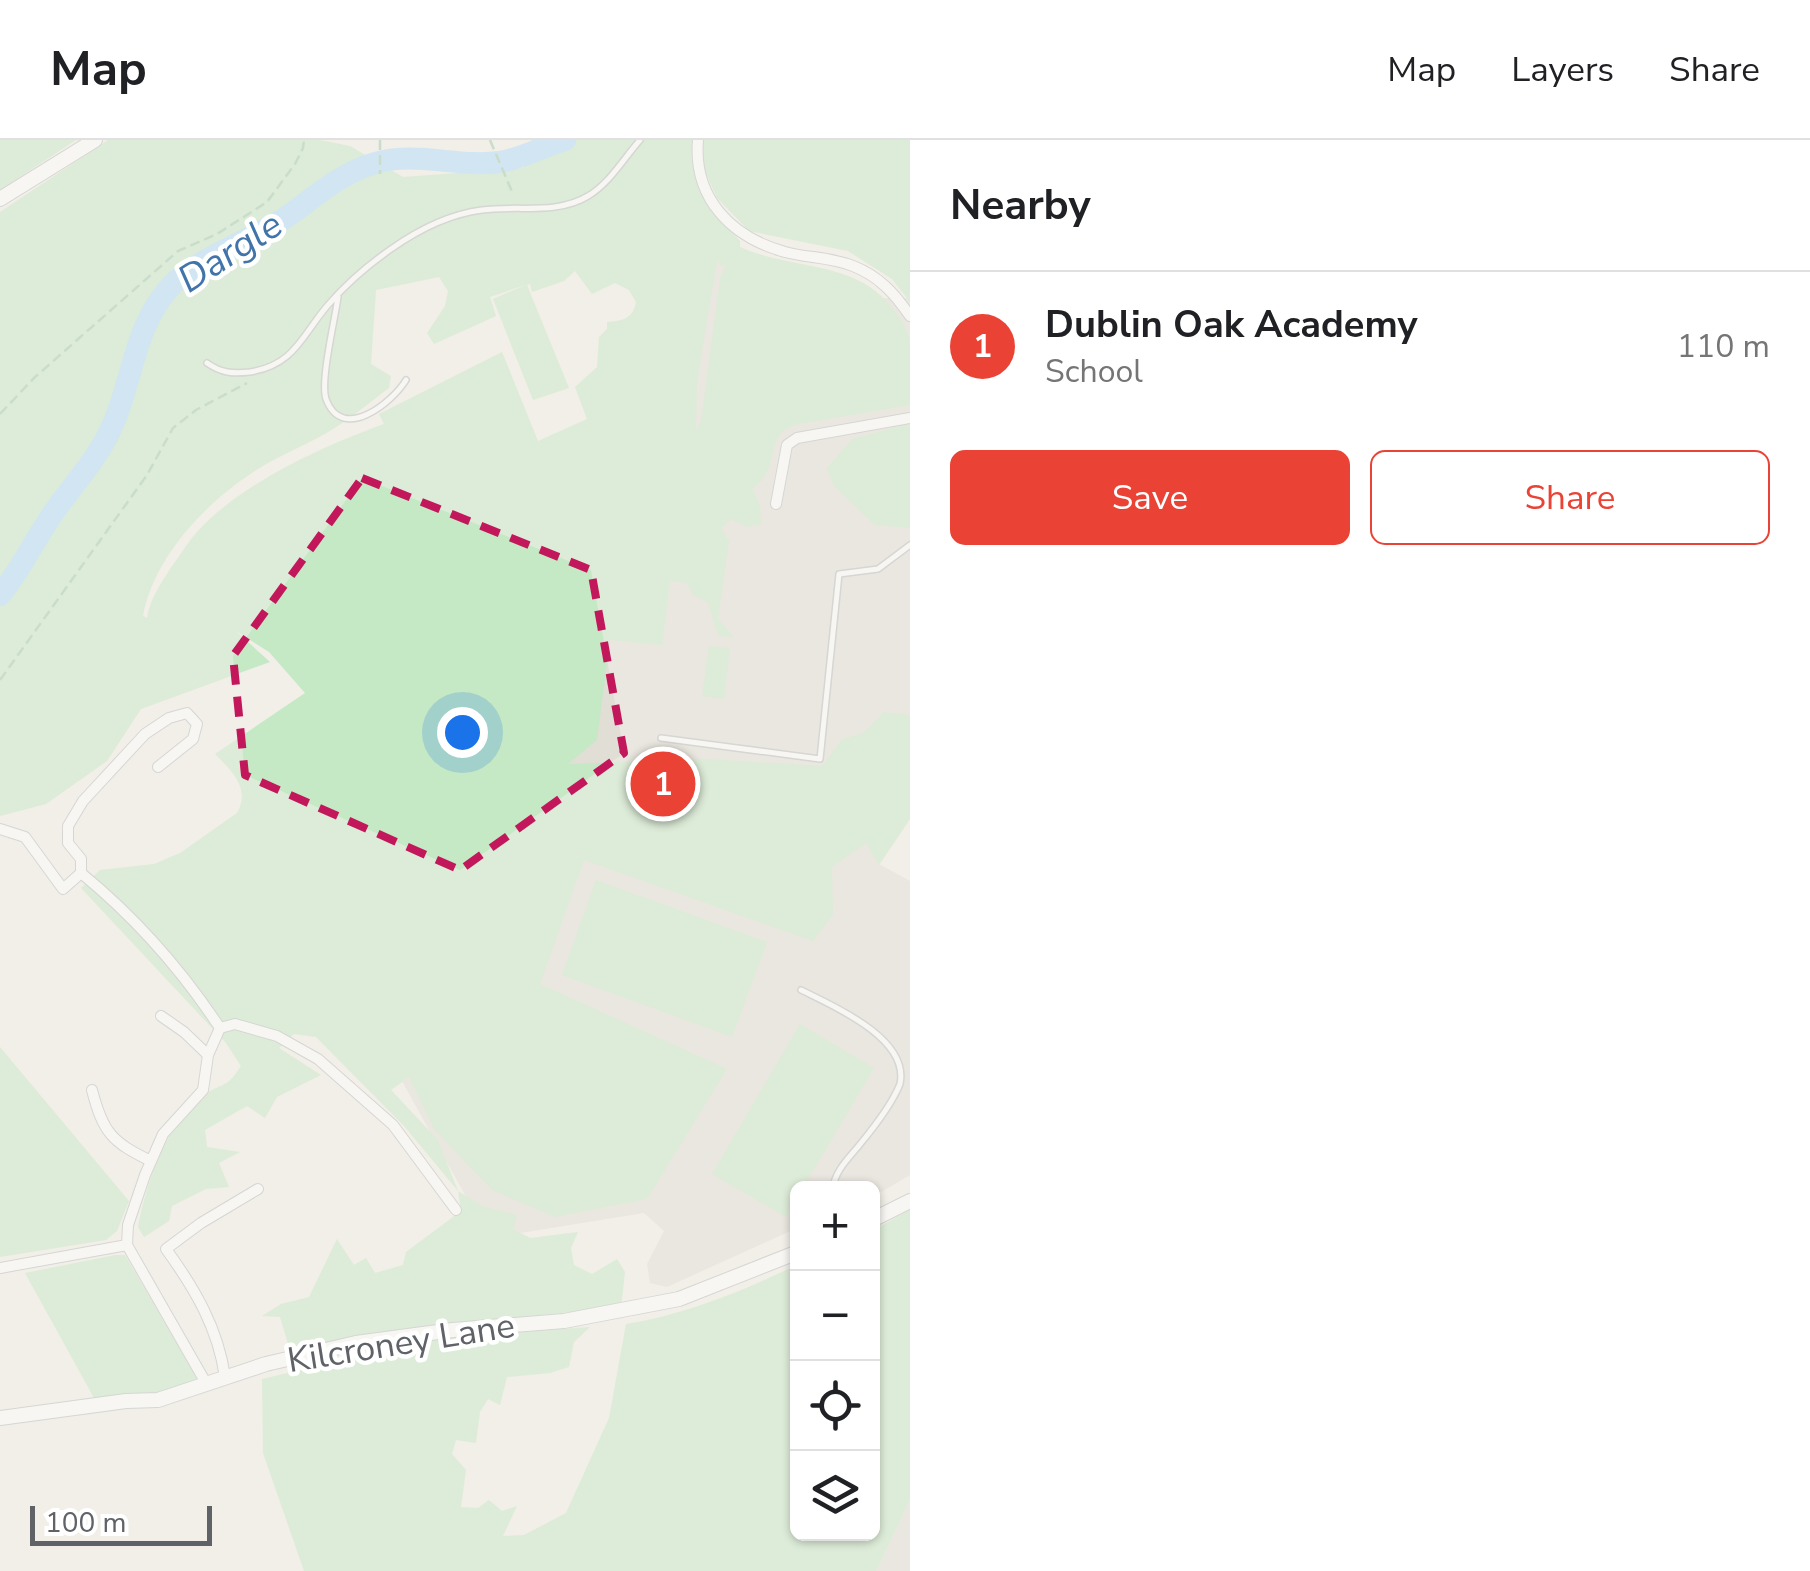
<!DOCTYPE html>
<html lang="en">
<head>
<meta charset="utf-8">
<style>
	:root { --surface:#fff; --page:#f2f2f2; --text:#202124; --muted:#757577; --line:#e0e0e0; --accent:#ea4335 }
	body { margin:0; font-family:"Nunito Sans",sans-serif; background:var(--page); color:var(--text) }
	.controls { position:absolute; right:30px; bottom:30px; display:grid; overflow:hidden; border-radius:15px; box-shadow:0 2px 8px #0004 }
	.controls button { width:90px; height:90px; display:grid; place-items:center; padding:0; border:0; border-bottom:2px solid var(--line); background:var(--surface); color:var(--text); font:50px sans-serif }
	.scale { position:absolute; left:30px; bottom:25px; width:182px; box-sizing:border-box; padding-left:10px; border:5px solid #5f6368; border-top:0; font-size:28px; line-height:35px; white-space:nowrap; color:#5f6368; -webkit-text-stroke:8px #fff; paint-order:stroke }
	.you { position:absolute; left:462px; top:592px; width:35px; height:35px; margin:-25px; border:8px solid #fff; border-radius:50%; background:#1a73e8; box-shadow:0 0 0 15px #1a73e833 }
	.badge { display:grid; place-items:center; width:65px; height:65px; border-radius:50%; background:var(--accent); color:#fff; font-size:32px; font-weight:700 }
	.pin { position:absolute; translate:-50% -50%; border:5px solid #fff; box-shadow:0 2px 10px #0006 }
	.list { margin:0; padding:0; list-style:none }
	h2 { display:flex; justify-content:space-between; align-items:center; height:130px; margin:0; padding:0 40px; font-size:42px }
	h2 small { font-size:32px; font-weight:400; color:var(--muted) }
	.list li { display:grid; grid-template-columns:65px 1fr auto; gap:30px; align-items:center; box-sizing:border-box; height:150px; padding:0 40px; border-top:2px solid var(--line) }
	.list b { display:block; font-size:38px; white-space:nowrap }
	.list p { margin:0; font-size:32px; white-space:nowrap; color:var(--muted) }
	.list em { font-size:32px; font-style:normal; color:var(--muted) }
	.actions { display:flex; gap:20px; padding:30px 40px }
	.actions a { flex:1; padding:22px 0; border:2px solid var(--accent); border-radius:15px; text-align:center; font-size:35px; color:var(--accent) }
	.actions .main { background:var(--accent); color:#fff }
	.icon { flex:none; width:55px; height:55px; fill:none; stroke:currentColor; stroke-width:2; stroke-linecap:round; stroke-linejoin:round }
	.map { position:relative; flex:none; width:910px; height:1431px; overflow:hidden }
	header { display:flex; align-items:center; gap:60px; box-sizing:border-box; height:140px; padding:0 50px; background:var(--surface); border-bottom:2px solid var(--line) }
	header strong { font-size:48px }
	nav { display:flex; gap:55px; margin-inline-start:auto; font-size:35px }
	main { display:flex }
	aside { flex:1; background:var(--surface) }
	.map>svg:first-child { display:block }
	.education { fill:#e1ded6 }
	.green { fill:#c5e8c5; fill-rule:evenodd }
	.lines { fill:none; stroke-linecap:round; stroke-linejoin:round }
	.river { stroke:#aadaff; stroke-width:22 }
	.service-casing { stroke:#b5b8bc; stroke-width:8 }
	.minor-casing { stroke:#b5b8bc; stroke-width:12 }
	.tertiary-casing { stroke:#b5b8bc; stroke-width:16 }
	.path { stroke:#9cc7a9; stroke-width:2.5; stroke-dasharray:10 5; stroke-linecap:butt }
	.service { stroke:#fff; stroke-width:5 }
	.minor { stroke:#fff; stroke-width:10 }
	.tertiary { stroke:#fff; stroke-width:14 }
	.marked { fill:none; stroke:#c2185b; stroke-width:8; stroke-dasharray:20 12; stroke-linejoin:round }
	.labels { text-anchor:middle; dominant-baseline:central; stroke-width:9; stroke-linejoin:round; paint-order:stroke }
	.street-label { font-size:35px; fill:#5f6368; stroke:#fff }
	.water-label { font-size:38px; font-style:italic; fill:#4174aa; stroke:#fff }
</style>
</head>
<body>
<header>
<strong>Map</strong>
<nav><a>Map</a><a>Layers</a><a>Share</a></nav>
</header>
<main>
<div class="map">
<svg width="910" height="1431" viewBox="0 0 910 1431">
	<rect width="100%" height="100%" fill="#f1efe8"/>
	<path class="education" d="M711 114 876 158H910V679L879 724 910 741V1035L873 1057 872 1048H798L797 1088 667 1147 650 1143 647 1124 664 1091 644 1073 489 1098 393 925Z
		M910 1360V1431H876Z"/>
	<path class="green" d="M0 0H76L0 50Z
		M108 0H320L350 6 403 37 523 28 532 0H910V162L892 139 848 111 749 91 717 58 705 32 713 70 740 101V107C793 131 860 119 896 173 902 181 908 192 910 201 910 221 910 245 910 265L799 284C766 292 778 316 764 337 761 342 756 345 752 349L760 366 761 384 747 387 732 379 721 388 729 401 718 479 734 497 718 496 708 462 693 455 687 443 670 441 662 505 610 500 597 600 568 624 708 619 822 626 842 599 863 593 884 572 910 575V679L879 725 866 703 832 727 833 775 813 801 584 720 540 844 727 929 647 1059 555 1077 492 1050 434 989 409 937 391 950 438 1000 458 1051 484 1067 517 1075 513 1089 530 1098 578 1092 571 1108 574 1125 592 1134 617 1119 625 1132 621 1167 401 1189 291 1214 280 1177 262 1176 281 1164 309 1157 337 1099 354 1125 366 1118 375 1133 403 1125 406 1112 461 1071 458 1051 404 986 316 897 294 894 279 908 321 935 277 957 265 978 247 966 205 990 207 1007 240 1012 219 1023 229 1047 206 1049 172 1066 169 1081 144 1097 138 1087C146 1044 167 980 205 954 225 942 227 948 241 926L226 903 81 748 100 730 154 724 180 713 237 673C251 649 232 631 215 614L305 553 269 512 236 491 270 522 141 569 107 621 46 664 0 676V72ZM717 120 721 126 726 124 720 139 701 281 696 290 697 241ZM575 131 592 154 615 143 629 150 636 162C633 179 622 181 607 182V189L599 197 597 227 575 247 587 279 538 301 502 212 379 274 384 284C323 306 241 343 197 392 187 403 179 417 170 429 160 445 150 459 147 478L143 476C154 416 207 361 258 329 282 314 309 304 333 289 353 277 370 262 389 248L391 236 371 224 376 150 439 137 448 151 445 166 427 193 434 204 496 176 490 157 525 145 493 159 533 260 569 248 527 145 530 144 532 152 564 141Z
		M910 283V388L875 385 834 346 827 328 852 299Z
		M709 506 730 508 724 559 702 556Z
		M596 740 767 802 732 897 562 835Z
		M800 884 874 928 803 1048H798L797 1058 786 1077 712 1034Z
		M0 907 129 1061 117 1091 106 1100 0 1117Z
		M910 1070V1360L876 1431H304L263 1313 262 1239 443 1197 590 1187 574 1202 569 1227 550 1233 507 1237 500 1265 488 1259 480 1272 476 1303 456 1300 452 1314 466 1330 461 1367 478 1368 489 1360 502 1371 517 1366 503 1396 524 1395 566 1373 609 1278 626 1184C687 1174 742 1151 797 1125L798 1394H872L873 1090Z
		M115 1115H125L197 1238 168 1252 99 1267 25 1133Z"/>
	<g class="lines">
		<path class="river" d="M0 455C21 430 35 399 54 372 74 343 99 318 113 284 134 236 134 186 171 146 195 120 251 99 282 80 312 60 337 35 372 24 414 10 457 28 500 22 521 19 544 6 565 0"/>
		<g class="service-casing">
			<path id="service" d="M338 157C335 180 320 240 326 259 342 303 392 263 406 240
				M207 223C221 233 233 234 250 232 295 225 302 195 328 165 347 143 368 125 391 109 418 90 450 74 482 70 517 65 557 75 588 56 609 44 624 18 640 0
				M661 598 820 619 839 434 878 429 910 405
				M801 850C831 865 910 898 900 944 892 964 875 986 861 1003 850 1017 835 1030 833 1048"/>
		</g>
		<g class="minor-casing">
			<path id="minor" d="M698 0C693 58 731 97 785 112 807 118 831 117 853 126 879 136 895 154 910 176
				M776 364 787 305 797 298 910 278
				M0 689 25 697 63 749 81 733V719L68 703V686L83 661 145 594 169 578 187 573 197 584 193 599 158 627
				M81 733C136 778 181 829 220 888
				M161 876 184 892 208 915
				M92 950C103 993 112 1002 151 1021
				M0 1128 127 1105
				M225 1237C218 1188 195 1149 166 1109L201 1083 258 1049
				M206 1243 127 1105 128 1085 145 1035 163 994 203 950 208 915 220 888 235 884 277 896 318 919 393 985 456 1070"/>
		</g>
		<g class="tertiary-casing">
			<path id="tertiary" d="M0 59 95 0
				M872 1080 910 1061
				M0 1278 126 1261 158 1260 266 1224 356 1203 453 1190 564 1181 679 1159 798 1112"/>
		</g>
		<path class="path" d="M380 0V34
			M490 0 513 54
			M0 274 34 238 178 111 217 94 267 62 295 24 303 8 304 0
			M0 540 147 335 173 288 196 270 247 243"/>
		<use href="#service" class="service"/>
		<use href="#minor" class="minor"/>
		<use href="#tertiary" class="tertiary"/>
	</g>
	<path d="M0 0H910V1431H0ZM362 338 591 430 624 613 460 730 245 635 233 516Z" fill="#f1efe8" fill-opacity=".55" fill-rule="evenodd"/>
	<path class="marked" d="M362 338 591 430 624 613 460 730 245 635 233 516Z"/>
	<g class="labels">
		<g class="street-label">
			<text transform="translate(401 1203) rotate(-9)">Kilcroney Lane</text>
		</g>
		<g class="water-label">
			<text transform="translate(230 112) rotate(-33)">Dargle</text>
		</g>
	</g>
</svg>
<div class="controls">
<button>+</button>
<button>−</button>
<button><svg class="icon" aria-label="locate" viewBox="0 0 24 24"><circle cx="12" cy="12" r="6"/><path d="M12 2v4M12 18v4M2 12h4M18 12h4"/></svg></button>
<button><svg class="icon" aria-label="layers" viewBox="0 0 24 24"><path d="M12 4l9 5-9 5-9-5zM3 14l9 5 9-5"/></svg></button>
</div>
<div class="scale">100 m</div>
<div class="you"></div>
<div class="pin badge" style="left:663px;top:644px">1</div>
</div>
<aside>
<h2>Nearby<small></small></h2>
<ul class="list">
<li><span class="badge">1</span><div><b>Dublin Oak Academy</b><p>School</p></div><em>110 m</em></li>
</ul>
<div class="actions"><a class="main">Save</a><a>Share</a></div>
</aside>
</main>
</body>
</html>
